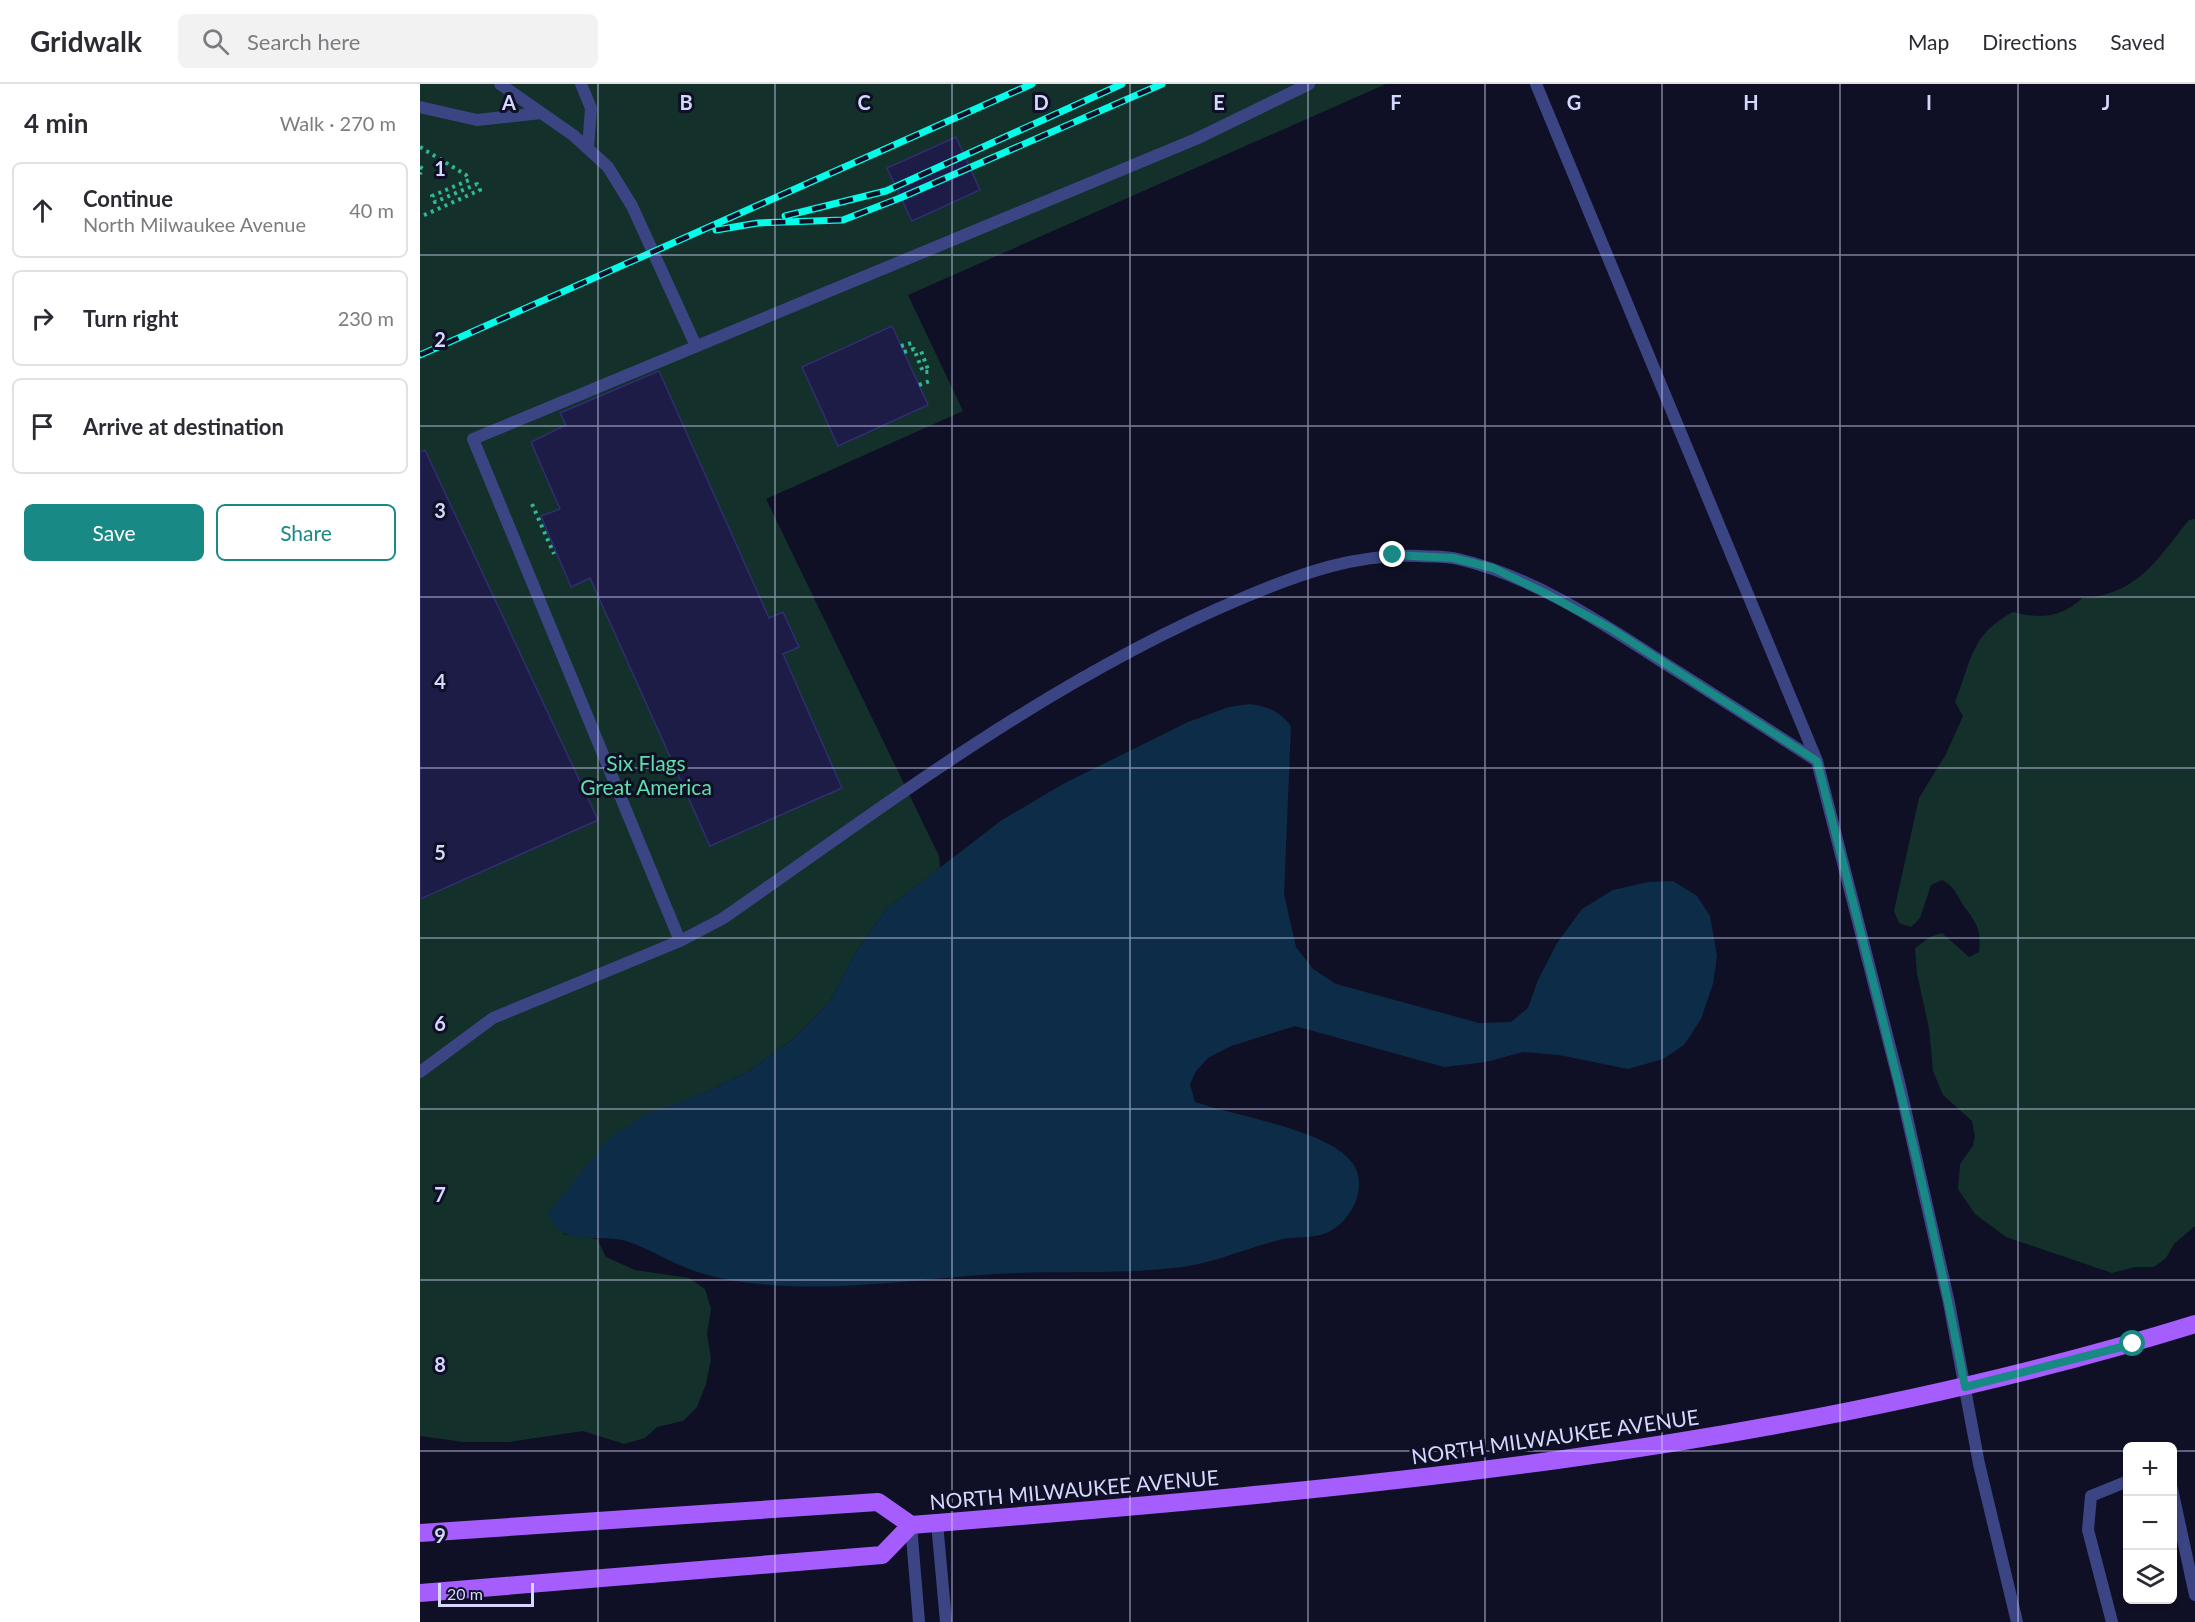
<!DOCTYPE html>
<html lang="en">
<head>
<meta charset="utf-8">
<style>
	:root { --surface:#fff; --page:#f2f2f3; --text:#2b2b33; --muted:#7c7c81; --line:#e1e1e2; --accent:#198985 }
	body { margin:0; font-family:Lato,sans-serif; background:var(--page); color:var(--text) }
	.controls { position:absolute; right:18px; bottom:18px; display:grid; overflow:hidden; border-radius:9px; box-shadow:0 2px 4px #0004 }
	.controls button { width:54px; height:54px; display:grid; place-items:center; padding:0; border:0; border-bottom:2px solid var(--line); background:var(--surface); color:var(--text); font:30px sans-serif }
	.scale { position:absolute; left:18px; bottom:15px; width:96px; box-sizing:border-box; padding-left:6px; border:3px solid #d5d8fe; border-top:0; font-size:16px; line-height:21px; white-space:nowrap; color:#d5d8fe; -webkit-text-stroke:4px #0f1026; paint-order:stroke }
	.stop { position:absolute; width:18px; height:18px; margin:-14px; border:4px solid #198985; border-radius:50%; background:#fff }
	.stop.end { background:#198985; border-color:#fff; box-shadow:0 2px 6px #0008 }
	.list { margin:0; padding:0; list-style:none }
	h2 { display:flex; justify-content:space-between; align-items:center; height:78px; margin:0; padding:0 24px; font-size:26px }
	h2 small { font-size:20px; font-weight:400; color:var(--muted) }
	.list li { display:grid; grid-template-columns:39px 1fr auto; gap:18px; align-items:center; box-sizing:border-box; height:96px; margin:0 12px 12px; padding:0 12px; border:2px solid var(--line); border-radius:9px }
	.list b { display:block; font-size:22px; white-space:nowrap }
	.list p { margin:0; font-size:20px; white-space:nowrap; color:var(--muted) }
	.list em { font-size:20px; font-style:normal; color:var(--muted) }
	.actions { display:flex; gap:12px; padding:18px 24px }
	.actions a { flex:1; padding:14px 0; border:2px solid var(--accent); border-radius:9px; text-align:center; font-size:21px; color:var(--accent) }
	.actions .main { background:var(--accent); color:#fff }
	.icon { flex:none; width:33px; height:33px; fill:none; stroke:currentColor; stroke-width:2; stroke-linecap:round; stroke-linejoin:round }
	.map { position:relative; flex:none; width:1775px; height:1538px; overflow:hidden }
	header { display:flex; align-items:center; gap:36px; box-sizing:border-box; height:84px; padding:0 30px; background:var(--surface); border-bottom:2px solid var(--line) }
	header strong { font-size:28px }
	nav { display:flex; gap:33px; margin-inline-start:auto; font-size:21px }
	.search { width:420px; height:54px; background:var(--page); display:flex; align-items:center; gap:15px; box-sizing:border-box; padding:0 21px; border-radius:9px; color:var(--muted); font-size:22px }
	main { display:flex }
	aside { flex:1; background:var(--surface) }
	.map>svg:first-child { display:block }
	.green { fill:#13302a }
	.water { fill:#0d2c48 }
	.building { fill:#1d1c47; stroke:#302e72; stroke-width:1.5 }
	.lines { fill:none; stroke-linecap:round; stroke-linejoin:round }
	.path { stroke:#31b697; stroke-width:4; stroke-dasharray:3 4.5; stroke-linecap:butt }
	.lane { stroke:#3b4584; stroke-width:12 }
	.primary { stroke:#a55efd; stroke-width:18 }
	.rail-casing { stroke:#04fce9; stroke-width:7 }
	.rail { stroke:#0f1026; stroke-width:4.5; stroke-dasharray:14; stroke-linecap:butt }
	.route { stroke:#198985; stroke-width:8 }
	.grid { fill:none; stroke:#d5d8fe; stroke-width:1.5; stroke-opacity:0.55 }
	.labels { text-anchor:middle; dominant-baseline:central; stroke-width:6; stroke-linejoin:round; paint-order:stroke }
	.park-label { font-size:21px; fill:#61dea9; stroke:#0f1026 }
	.street-label { font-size:21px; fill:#d5d8fe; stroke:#0f1026 }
	.grid-label { font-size:20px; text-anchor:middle; font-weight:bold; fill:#d5d8fe; stroke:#0f1026; stroke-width:6; stroke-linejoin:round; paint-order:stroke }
</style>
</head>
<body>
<header>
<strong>Gridwalk</strong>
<div class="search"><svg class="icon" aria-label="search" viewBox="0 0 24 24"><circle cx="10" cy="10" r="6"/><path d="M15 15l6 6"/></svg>Search here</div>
<nav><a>Map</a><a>Directions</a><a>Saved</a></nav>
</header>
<main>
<aside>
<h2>4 min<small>Walk · 270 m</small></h2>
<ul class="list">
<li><svg class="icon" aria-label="ahead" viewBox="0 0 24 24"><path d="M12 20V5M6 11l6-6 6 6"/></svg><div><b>Continue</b><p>North Milwaukee Avenue</p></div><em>40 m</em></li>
<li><svg class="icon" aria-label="right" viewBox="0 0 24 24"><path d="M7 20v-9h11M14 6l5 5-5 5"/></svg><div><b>Turn right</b></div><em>230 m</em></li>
<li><svg class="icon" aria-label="arrive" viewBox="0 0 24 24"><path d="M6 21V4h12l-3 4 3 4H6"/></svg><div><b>Arrive at destination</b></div></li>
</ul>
<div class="actions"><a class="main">Save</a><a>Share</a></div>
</aside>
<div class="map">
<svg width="1775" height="1538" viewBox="0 0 1775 1538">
	<rect width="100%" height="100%" fill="#0f1026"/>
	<path class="green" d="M0 0H966L488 211 543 327 346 415 519 772 520 784 466 825 436 868 410 917 372 956 329 987 284 1009 143 1150 177 1155 186 1173 215 1186 269 1194 285 1205 291 1225 287 1250 291 1275 286 1300 277 1323 263 1337 237 1343 225 1354 204 1360 163 1347 89 1358H44L0 1352Z
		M1775 435V1142L1754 1160 1746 1174 1734 1183H1715L1692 1189 1586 1153 1555 1130 1538 1105 1540 1080 1553 1062 1555 1052 1552 1037 1523 1011 1513 987 1509 944 1497 890 1495 864 1510 853 1522 849 1549 873 1559 868C1561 847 1558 841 1546 825 1537 813 1536 803 1522 796L1511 801 1500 834 1491 843 1479 839 1474 827 1499 714 1526 670 1543 632 1535 618C1552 576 1550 551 1593 528 1619 535 1642 534 1662 514 1718 511 1737 475 1769 436Z"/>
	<path class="water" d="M830 620C849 623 859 627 871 642L864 810 876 863 893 885 916 900 1059 939 1091 938 1108 924 1118 896 1137 859 1162 825 1193 806 1228 798 1253 797 1277 812 1290 832 1297 872 1293 900 1281 935 1264 961 1243 975 1208 985 1139 971 1103 968 1066 978 1024 983 875 942 811 962 788 974 776 987 770 1000 775 1018C813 1032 916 1046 935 1083 947 1107 930 1139 906 1149 893 1155 874 1152 859 1156 827 1164 795 1179 762 1183 700 1191 638 1186 576 1190 495 1195 412 1209 331 1199 312 1197 287 1192 269 1185 248 1177 228 1164 206 1157 176 1149 141 1165 128 1129L189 1054 226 1030 284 1009 329 987 372 956 410 917 436 868 466 825 582 736 643 700 768 638 809 623Z"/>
	<path class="building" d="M536 53 560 106 492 137 467 84Z
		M472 242 508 321 418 362 382 283Z
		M239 287 349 534 363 528 379 563 363 570 422 704 290 762 170 494 151 503 121 432 140 425 111 358 146 341 140 329Z
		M5 366 178 736 0 815V368Z"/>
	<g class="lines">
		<path class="path" d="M0 63 46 91 49 96 12 112 15 118 57 100 60 106 0 133
			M0 83 3 85 0 90
			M481 262 492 259
			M484 268 494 265 503 288H509L501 267
			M499 301 510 297
			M112 420 134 470"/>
		<path class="lane" d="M80 0 153 51 188 83 212 122 276 262
			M161 0 171 24 168 64
			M1116 0 1397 677
			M0 23 57 36 121 29
			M260 857 53 355 776 55 889 0
			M0 988 73 934 260 857 302 835C470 718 635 592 825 513 882 489 937 469 1000 472 1013 473 1026 472 1038 475 1112 492 1181 538 1244 579 1295 611 1346 644 1397 677L1480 1002 1529 1219 1559 1380 1597 1538
			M1752 1405 1775 1511
			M517 1439 526 1538
			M491 1441 499 1538
			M1692 1538 1668 1446 1671 1412 1708 1397"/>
		<path class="primary" d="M0 1449 458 1418 491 1441C923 1406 1359 1369 1775 1240
			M0 1509 462 1471 491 1441"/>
		<g class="rail-casing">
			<path id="rail" d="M365 132 466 107 702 0
				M296 146 338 139 423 136 480 114 742 0
				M0 271 612 0"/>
		</g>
		<use href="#rail" class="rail"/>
	</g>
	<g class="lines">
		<path class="route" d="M973 471 1033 474 1073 484 1125 509 1190 544 1397 677C1450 885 1505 1092 1545 1303L1713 1260"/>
	</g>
	<path class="grid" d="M178 0V1538M355 0V1538M532 0V1538M710 0V1538M888 0V1538M1065 0V1538M1242 0V1538M1420 0V1538M1598 0V1538M0 171H1775M0 342H1775M0 513H1775M0 684H1775M0 854H1775M0 1025H1775M0 1196H1775M0 1367H1708M1752 1367H1775"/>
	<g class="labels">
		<g class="park-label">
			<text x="226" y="678">Six Flags<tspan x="226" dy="24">Great America</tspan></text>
		</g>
		<g class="street-label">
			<text transform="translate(1135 1352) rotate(-8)">NORTH MILWAUKEE AVENUE</text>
			<text transform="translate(654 1405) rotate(-5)">NORTH MILWAUKEE AVENUE</text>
		</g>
	</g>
	<g class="grid-label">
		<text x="89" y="26">A</text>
		<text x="266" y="26">B</text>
		<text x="444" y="26">C</text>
		<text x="621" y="26">D</text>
		<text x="799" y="26">E</text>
		<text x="976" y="26">F</text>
		<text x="1154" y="26">G</text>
		<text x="1331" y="26">H</text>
		<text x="1509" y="26">I</text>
		<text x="1686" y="26">J</text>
		<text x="20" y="92">1</text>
		<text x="20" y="263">2</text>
		<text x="20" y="434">3</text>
		<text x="20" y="605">4</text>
		<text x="20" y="776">5</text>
		<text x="20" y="947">6</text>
		<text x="20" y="1118">7</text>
		<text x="20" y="1288">8</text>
		<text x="20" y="1459">9</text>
	</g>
</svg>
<div class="controls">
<button>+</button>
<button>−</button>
<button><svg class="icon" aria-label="layers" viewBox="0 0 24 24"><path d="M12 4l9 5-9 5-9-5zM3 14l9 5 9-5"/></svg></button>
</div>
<div class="scale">20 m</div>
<div class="stop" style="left:1713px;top:1260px"></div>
<div class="stop end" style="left:973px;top:471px"></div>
</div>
</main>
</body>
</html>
